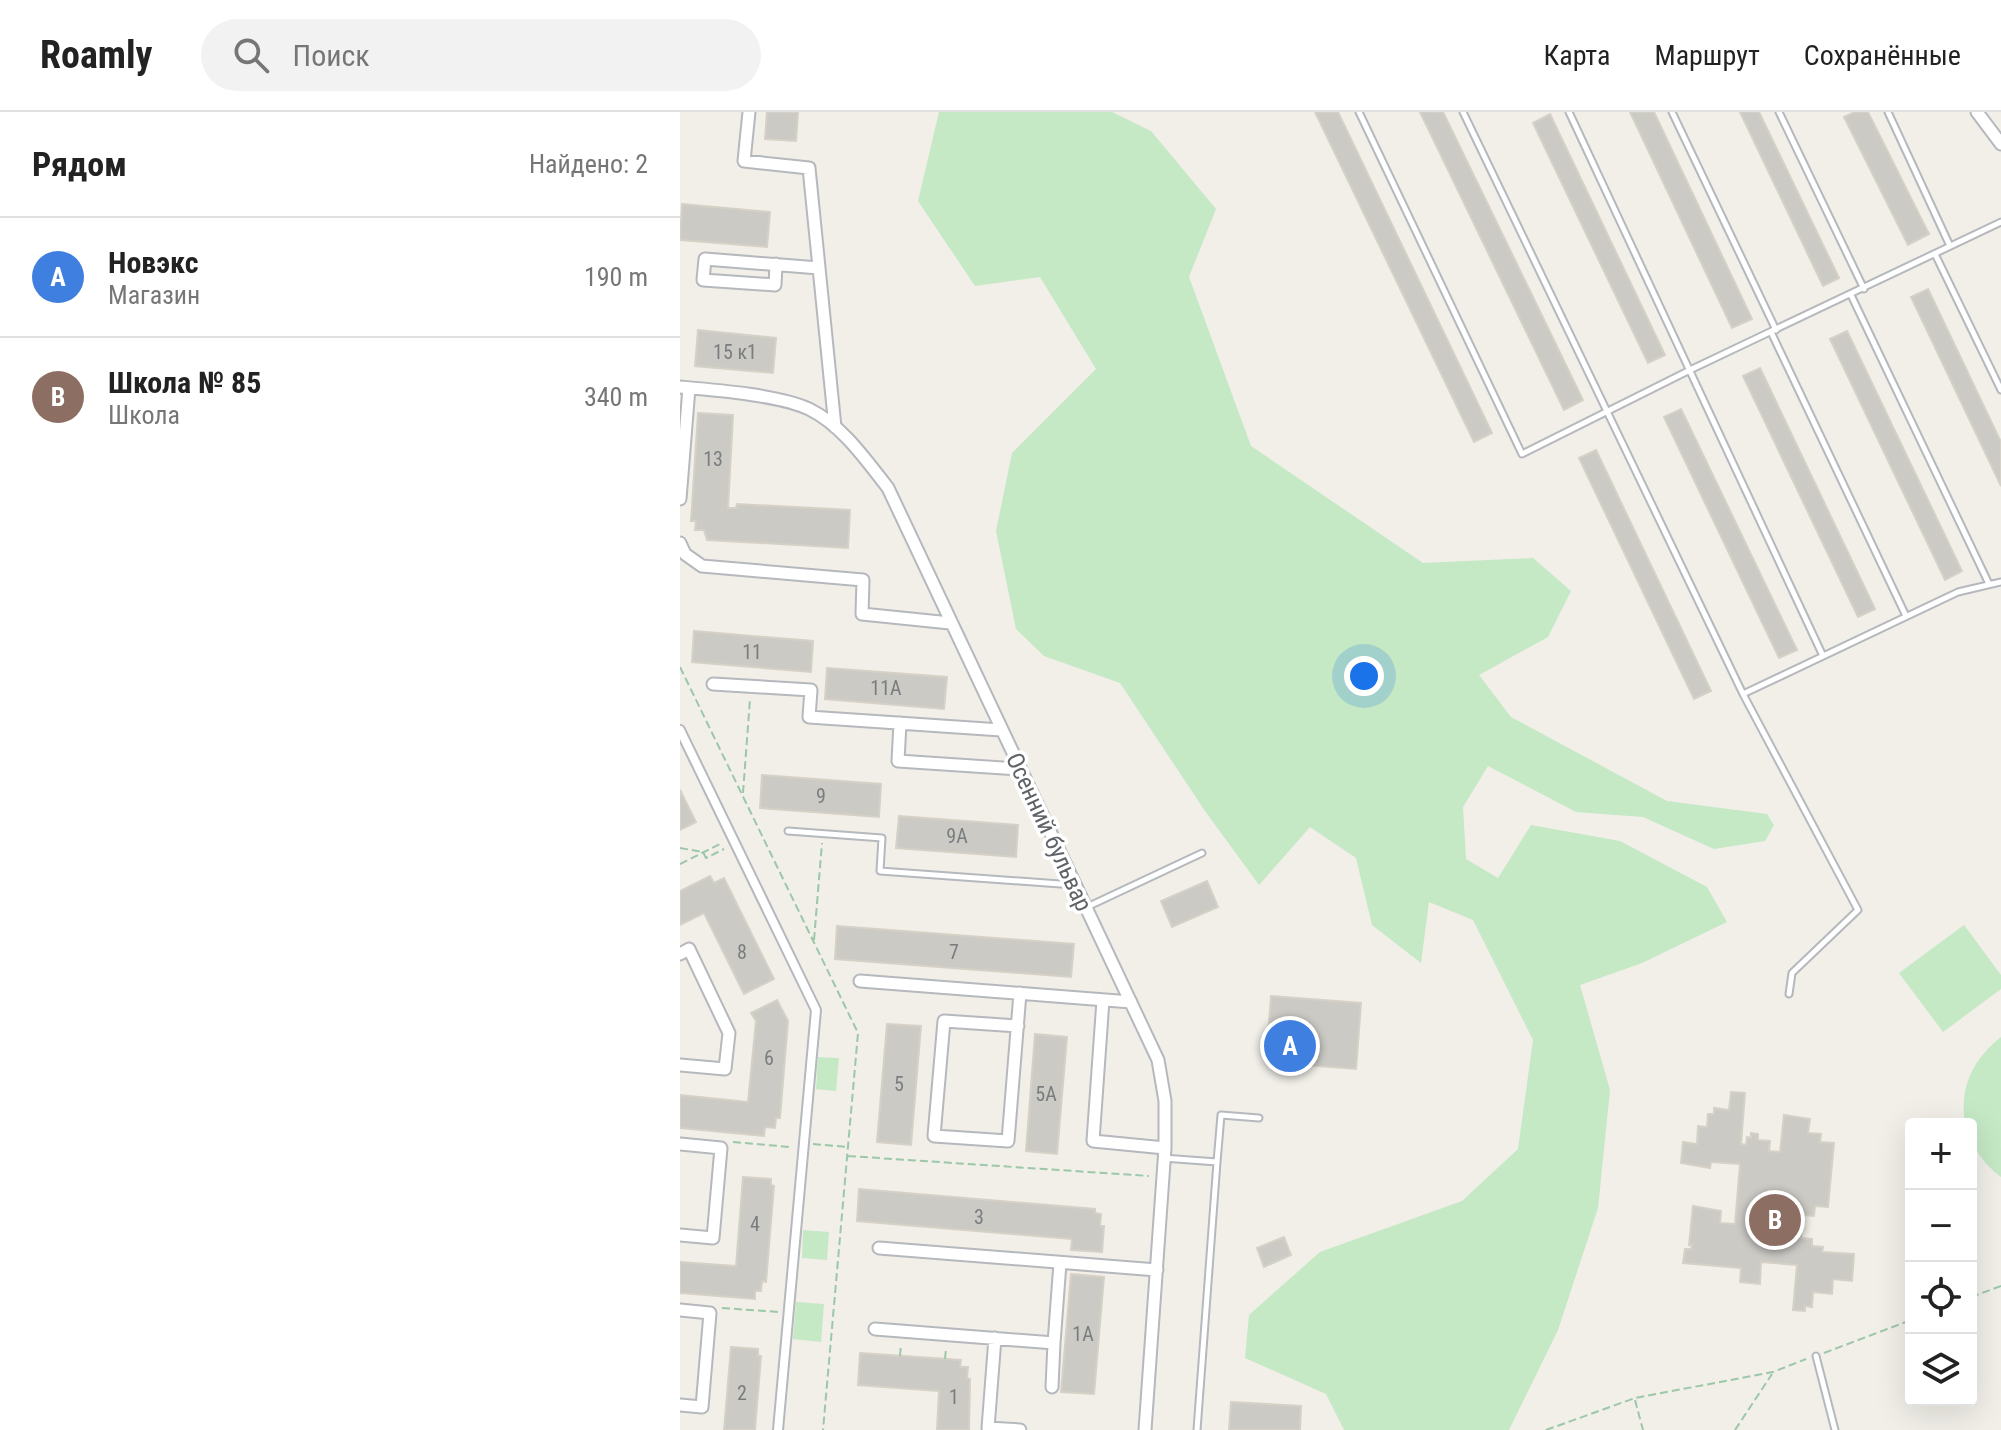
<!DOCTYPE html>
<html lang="ru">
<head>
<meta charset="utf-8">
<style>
	:root { --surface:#fff; --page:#f2f2f2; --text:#222; --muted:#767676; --line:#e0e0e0; --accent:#d93025 }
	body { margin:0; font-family:"Roboto Condensed",sans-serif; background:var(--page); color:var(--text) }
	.controls { position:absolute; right:24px; bottom:24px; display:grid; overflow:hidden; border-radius:8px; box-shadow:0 8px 32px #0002 }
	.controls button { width:72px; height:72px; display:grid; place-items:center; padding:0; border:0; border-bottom:2px solid var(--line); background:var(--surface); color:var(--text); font:40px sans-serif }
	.you { position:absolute; left:684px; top:564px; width:28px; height:28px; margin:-20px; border:6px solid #fff; border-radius:50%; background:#1a73e8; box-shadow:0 0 0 12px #1a73e833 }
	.badge { display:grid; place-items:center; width:52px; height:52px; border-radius:50%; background:var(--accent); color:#fff; font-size:26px; font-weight:700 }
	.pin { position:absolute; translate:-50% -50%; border:4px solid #fff; box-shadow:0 2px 8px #0006 }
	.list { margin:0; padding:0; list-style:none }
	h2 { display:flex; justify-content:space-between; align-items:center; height:104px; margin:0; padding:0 32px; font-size:34px }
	h2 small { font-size:26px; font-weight:400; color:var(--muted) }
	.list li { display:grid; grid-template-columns:52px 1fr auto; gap:24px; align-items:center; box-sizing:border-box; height:120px; padding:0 32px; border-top:2px solid var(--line) }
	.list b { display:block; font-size:30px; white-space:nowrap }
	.list p { margin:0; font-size:26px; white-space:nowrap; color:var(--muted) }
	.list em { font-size:26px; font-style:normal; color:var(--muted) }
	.icon { flex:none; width:44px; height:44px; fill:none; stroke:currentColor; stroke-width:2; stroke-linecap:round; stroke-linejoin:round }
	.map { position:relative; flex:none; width:1321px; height:1318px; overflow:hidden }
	header { display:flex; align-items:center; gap:48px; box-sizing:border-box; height:112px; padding:0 40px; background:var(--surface); border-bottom:2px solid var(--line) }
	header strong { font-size:38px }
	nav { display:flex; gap:44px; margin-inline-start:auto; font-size:28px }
	.search { width:560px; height:72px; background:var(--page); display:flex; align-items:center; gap:20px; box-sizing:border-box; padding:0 28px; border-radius:44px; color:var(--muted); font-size:30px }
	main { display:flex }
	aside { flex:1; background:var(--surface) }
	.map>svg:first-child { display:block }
	.green { fill:#c5e8c5 }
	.building { fill:#cccac5; stroke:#d6d1c6; stroke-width:2 }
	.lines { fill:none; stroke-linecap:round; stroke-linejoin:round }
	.service-casing { stroke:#b5b8bc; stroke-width:9 }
	.pedestrian-casing { stroke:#b5b8bc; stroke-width:12 }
	.minor-casing { stroke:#b5b8bc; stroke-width:15 }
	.path { stroke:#9cc7a9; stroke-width:2; stroke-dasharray:8 4; stroke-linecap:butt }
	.service { stroke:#fff; stroke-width:5 }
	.pedestrian { stroke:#fff; stroke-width:8 }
	.minor { stroke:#fff; stroke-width:11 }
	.labels { text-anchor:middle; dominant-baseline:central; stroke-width:7; stroke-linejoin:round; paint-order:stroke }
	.number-label { font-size:20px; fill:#7a7d7f }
	.street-label { font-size:24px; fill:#5f6368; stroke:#fff }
</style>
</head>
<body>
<header>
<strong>Roamly</strong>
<div class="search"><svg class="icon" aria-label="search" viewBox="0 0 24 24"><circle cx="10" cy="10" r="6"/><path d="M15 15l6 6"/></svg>Поиск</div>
<nav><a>Карта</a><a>Маршрут</a><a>Сохранённые</a></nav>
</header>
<main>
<aside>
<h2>Рядом<small>Найдено: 2</small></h2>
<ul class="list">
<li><span class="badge" style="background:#3f7fe0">A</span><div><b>Новэкс</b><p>Магазин</p></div><em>190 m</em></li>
<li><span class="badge" style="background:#8d6e63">B</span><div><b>Школа № 85</b><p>Школа</p></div><em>340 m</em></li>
</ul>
</aside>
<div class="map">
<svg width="1321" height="1318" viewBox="0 0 1321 1318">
	<rect width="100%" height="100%" fill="#f1efe8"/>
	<path class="green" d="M259 0H432L471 19 536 97 509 165 571 334 743 451 853 446 891 479 868 525 799 563 831 605 987 689 1087 702 1094 713 1085 729 1034 737 963 705 896 700 808 654 783 695 786 747 818 766 851 713 940 729 1027 775 1047 810 962 851 900 873 930 978 918 1096 878 1218 829 1318H664L646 1282 565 1246 569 1203 640 1140 782 1089 838 1037 853 928 793 808 749 790 741 851 692 813 676 746 630 715 579 773 525 699 440 571 364 544 336 517 316 419 332 341 416 257 360 165 295 174 238 89Z
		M1284 813 1321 863V877L1263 920 1219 861Z
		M1321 925V1065C1302 1050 1291 1036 1291 1012H1285C1279 976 1293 947 1321 925Z
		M138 945 159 946 156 979 136 977Z
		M123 1118 149 1120 147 1148 122 1146Z
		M116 1190 144 1192 141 1230 113 1227Z"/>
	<path class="building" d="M87 0H118L116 29 85 27Z
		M635 0H658L812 321 794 330Z
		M740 0H763L903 288 884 298Z
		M950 0H974L1072 207 1052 216Z
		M1060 0H1079L1159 166 1143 174Z
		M1175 0H1188L1249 122 1228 133 1164 5Z
		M870 2 985 243 968 251 853 11Z
		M2 92 90 100 87 135 0 128Z
		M1248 177 1321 330V374L1231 185Z
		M18 218 96 226 93 261 15 254Z
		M1167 219 1282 459 1265 468 1150 227Z
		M1080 256 1195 497 1178 505 1063 264Z
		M1001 297 1117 538 1099 546 984 305Z
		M18 301 53 303 48 396H56L57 392 170 398 168 436 27 428 24 418H15L16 409H11Z
		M916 338 1031 579 1014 587 899 346Z
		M14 519 133 529 131 560 12 550Z
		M147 556 267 565 264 597 145 587Z
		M82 663 201 672 199 705 80 696Z
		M0 678 16 710 0 718Z
		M219 704 338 713 336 745 216 736Z
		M30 764 34 771 44 766 94 867 64 882 24 801 0 813V779Z
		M527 769 538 795 492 815 481 789Z
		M157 814 394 832 391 865 155 847Z
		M591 884 681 891 676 957 586 950Z
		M97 888 108 909 100 1006H96L95 1016 85 1015 84 1024 0 1016V983L68 990 76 909 71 901Z
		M207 912 241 914 231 1033 197 1030Z
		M355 922 387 925 377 1042 346 1039Z
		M1051 980 1065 981 1061 1032 1066 1033 1067 1025 1071 1026V1021L1078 1022V1028L1090 1029 1089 1039 1100 1040 1104 1003 1130 1007 1128 1021 1141 1022 1140 1030 1154 1031 1148 1095 1135 1094 1134 1104 1122 1103 1121 1126 1132 1127V1134L1143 1135 1142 1140 1174 1142 1172 1169 1153 1167 1152 1182 1133 1180 1132 1195 1125 1194V1199L1113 1198 1117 1153 1081 1150 1080 1172 1060 1170 1061 1156 1003 1151 1005 1137H1011L1012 1133H1009L1013 1094 1041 1099 1040 1111 1055 1112 1060 1052 1031 1050 1030 1056 1001 1051 1003 1030 1017 1032 1018 1014 1027 1015 1028 1002H1034V996L1049 998Z
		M63 1065 91 1067V1073L94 1074 86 1170 82 1169 81 1179H75V1187L0 1181V1150L56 1154Z
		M179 1077 415 1097V1101L421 1102 420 1114H424L422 1140 391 1138 392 1127 177 1109Z
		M604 1125 611 1143 584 1155 577 1136Z
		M391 1162 424 1165 414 1282 381 1280Z
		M51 1235 78 1237V1244H81L75 1318H44Z
		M180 1241 281 1248 280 1255H288L287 1266 290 1267 289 1318H257L259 1279 178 1273Z
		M551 1290 621 1294 620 1318H549Z"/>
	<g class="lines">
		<g class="service-casing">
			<path id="service" d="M679 0 842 342 1012 257 1321 110
				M783 0 1063 582
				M889 0 1143 544
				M992 0 1096 218
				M1099 0 1184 177
				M1208 0 1270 134
				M1255 142 1321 278
				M1171 183 1309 472
				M1091 220 1226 504
				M108 719 202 726 200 759 394 773
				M407 795 522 741
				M1109 882 1112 861 1178 798 1063 582 1278 480 1321 470
				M483 1046 537 1050 517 1318
				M537 1050 541 1003 579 1006
				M1136 1244 1155 1318"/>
		</g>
		<g class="pedestrian-casing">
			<path id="pedestrian" d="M0 618 136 898 98 1318"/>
		</g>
		<g class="minor-casing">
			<path id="minor" d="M69 0 64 49 129 56 155 315
				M1297 0 1321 32
				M96 152 95 173 23 168 25 147 139 156
				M0 275C35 278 99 283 129 297 162 313 186 348 208 376L478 948 485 989V1036L465 1318
				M0 387 9 276
				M0 431 5 442 22 454 183 468 182 502 270 511
				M33 572 131 578 129 605 321 618
				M220 611 218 649 339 657
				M0 842 9 837 49 921 45 957 0 953
				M180 869 451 890
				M423 888 413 1029 485 1036
				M338 914 264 909 254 1024 328 1029 340 881
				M0 1032 41 1036 33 1126 0 1123
				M199 1136 477 1158
				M0 1198 30 1201 22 1295 0 1293
				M195 1217 374 1231 380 1151
				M315 1226 308 1316 340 1318
				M372 1275 374 1231"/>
		</g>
		<path class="path" d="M0 555 178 921 143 1318
			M63 681 70 587
			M0 736 23 740 26 746 44 737
			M0 752 42 731
			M134 828 142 731
			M53 1030 110 1035
			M133 1032 167 1035
			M168 1044 469 1064
			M1291 1185 1321 1174
			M42 1196 99 1200
			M1144 1241 1231 1208
			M220 1244 221 1232
			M265 1247 266 1236
			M955 1288 963 1318
			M866 1318 955 1286 1093 1260 1126 1247
			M1055 1318 1092 1262"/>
		<use href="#service" class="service"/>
		<use href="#pedestrian" class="pedestrian"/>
		<use href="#minor" class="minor"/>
	</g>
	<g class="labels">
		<g class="number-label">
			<text x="55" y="240">15 к1</text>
			<text x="33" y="347">13</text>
			<text x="72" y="540">11</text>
			<text x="206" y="576">11А</text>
			<text x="141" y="684">9</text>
			<text x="277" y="724">9А</text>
			<text x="62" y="840">8</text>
			<text x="274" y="840">7</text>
			<text x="89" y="946">6</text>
			<text x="219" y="972">5</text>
			<text x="366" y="982">5А</text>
			<text x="299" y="1105">3</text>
			<text x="75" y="1112">4</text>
			<text x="403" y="1222">1А</text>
			<text x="62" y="1281">2</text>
			<text x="274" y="1285">1</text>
		</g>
		<g class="street-label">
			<text transform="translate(369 720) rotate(65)">Осенний бульвар</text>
		</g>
	</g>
</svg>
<div class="controls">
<button>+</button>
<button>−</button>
<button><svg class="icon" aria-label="locate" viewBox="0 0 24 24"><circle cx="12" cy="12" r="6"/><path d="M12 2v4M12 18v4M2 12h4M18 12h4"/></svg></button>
<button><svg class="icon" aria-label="layers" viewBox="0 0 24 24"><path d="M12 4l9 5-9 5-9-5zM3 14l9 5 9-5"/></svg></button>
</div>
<div class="you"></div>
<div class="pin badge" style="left:610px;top:934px;background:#3f7fe0">A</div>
<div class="pin badge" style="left:1095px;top:1108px;background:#8d6e63">B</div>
</div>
</main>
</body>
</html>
